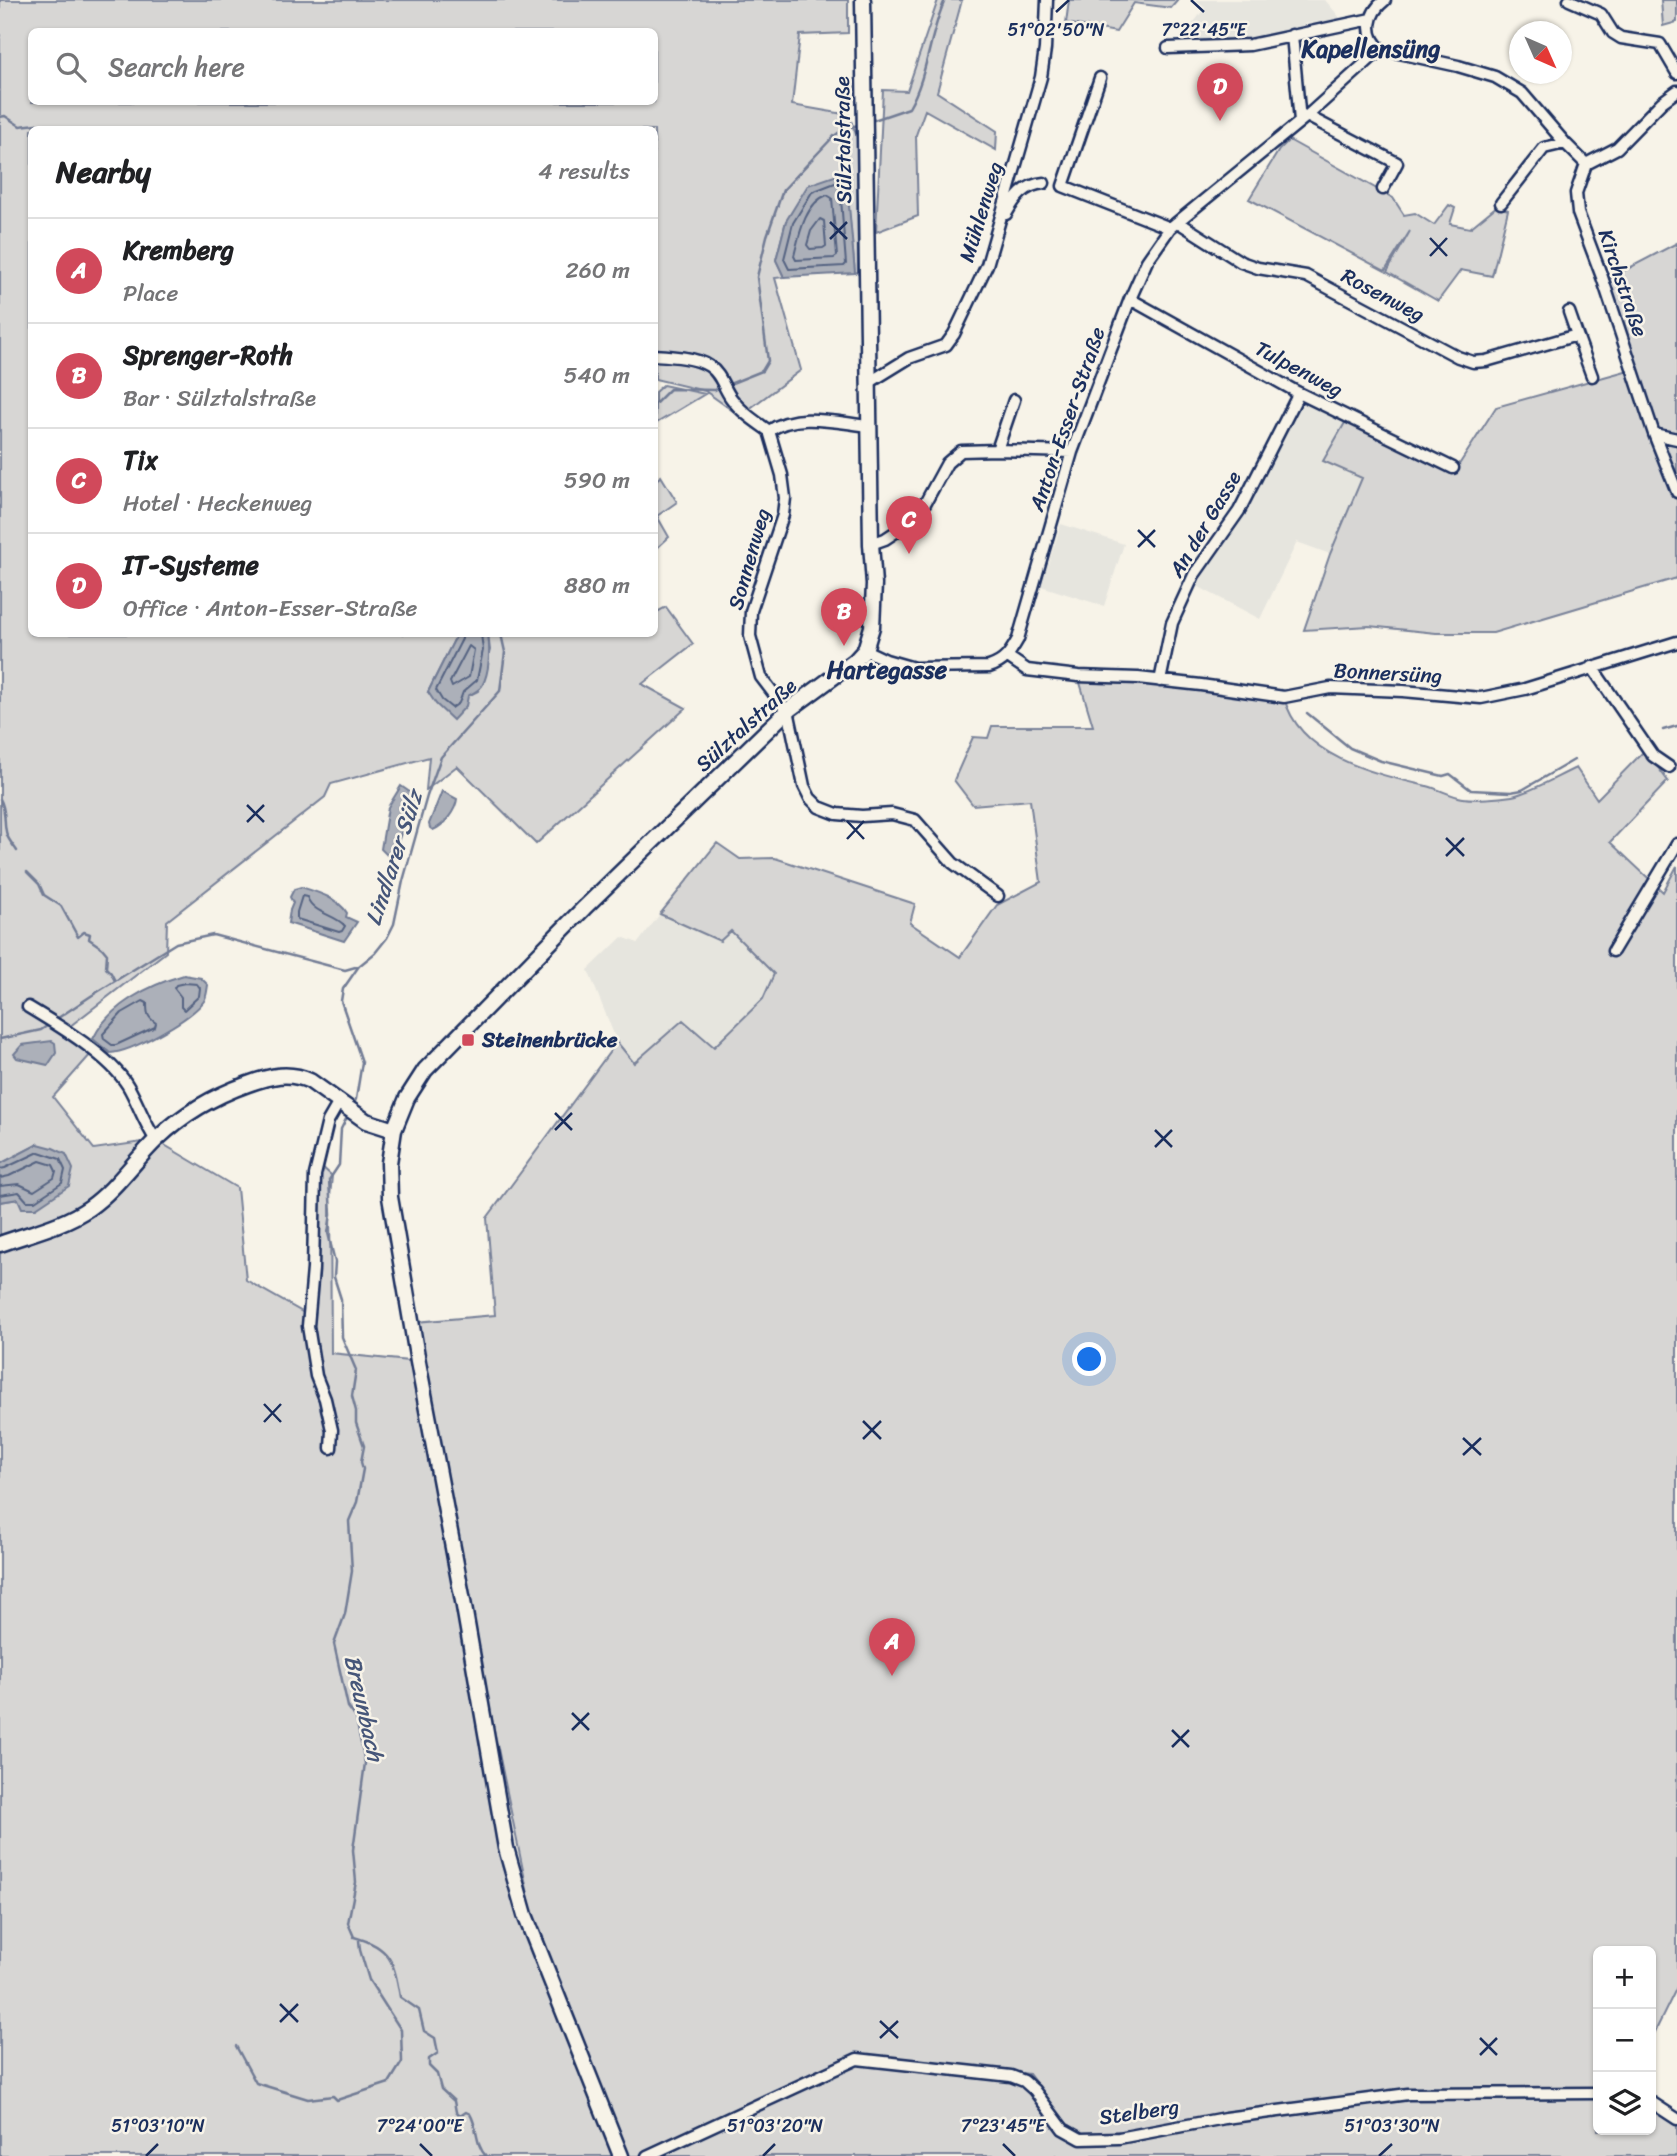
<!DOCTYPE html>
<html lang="en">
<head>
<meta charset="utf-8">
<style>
	:root { --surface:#fff; --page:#f2f2f2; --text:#202124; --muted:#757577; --line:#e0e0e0; --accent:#d1495b }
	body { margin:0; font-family:Sriracha,sans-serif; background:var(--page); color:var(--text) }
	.controls { position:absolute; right:21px; bottom:21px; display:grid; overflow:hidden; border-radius:10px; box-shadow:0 2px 5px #0004 }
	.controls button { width:63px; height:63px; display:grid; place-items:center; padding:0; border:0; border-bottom:2px solid var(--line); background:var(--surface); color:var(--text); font:35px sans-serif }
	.compass { position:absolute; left:1509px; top:21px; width:63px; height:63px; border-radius:50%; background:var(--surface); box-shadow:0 2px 5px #0004; rotate:135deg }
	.you { position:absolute; left:1090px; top:1360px; width:24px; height:24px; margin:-18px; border:5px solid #fff; border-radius:50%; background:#1a73e8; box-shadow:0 0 0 10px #1a73e833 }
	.badge { display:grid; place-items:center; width:46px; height:46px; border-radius:50%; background:var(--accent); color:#fff; font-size:23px; font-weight:700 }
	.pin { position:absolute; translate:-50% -58px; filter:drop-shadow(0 2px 4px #0008) }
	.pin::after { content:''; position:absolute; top:37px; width:24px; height:21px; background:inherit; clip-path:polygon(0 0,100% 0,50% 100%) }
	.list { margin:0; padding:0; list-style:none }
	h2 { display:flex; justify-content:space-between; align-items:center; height:91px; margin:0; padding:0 28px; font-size:30px }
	h2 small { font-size:23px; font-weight:400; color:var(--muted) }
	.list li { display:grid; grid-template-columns:46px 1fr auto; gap:21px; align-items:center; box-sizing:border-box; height:105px; padding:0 28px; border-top:2px solid var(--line) }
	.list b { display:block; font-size:26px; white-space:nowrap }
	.list p { margin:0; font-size:23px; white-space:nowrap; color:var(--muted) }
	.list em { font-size:23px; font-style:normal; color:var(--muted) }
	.icon { flex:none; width:38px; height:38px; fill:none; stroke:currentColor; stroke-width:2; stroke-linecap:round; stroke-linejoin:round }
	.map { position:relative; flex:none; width:1677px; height:2156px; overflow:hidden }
	.search { position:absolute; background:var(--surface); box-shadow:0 2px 5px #0004; left:28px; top:28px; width:630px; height:77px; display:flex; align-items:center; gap:18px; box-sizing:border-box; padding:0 24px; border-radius:10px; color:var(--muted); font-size:26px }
	.panel { position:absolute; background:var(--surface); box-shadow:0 2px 5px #0004; left:28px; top:126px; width:630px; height:511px; border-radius:10px }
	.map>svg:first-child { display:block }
	.built { fill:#e6e5de }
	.green { fill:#d7d6d4; stroke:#798299; stroke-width:2; fill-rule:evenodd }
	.water { fill:#acb0b9; stroke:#727c95; stroke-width:2 }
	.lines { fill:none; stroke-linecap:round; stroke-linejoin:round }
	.shore { stroke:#556382; stroke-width:2 }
	.stream { stroke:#727c95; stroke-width:2.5 }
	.street-casing { stroke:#1b2f5e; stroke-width:15 }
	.secondary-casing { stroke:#1b2f5e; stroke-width:19 }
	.street { stroke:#f7f3e8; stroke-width:10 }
	.secondary { stroke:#f7f3e8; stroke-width:14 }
	.ticks { fill:none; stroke:#1b2f5e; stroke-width:2.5 }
	.poi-dot { fill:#d1495b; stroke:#f7f3e8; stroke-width:2.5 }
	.labels { text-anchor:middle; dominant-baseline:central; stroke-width:5; stroke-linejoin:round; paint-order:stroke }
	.street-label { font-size:21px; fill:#1b2f5e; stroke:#f7f3e8 }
	.poi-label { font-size:21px; font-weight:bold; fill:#1b2f5e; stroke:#f7f3e8; text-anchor:start }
	.water-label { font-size:23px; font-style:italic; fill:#465679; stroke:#f7f3e8 }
	.quarter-label { font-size:24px; font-weight:bold; fill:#1b2f5e; stroke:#f7f3e8 }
	.ticks-label { font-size:18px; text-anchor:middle; fill:#1b2f5e; stroke:#f7f3e8; stroke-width:5; stroke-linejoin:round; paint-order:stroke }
</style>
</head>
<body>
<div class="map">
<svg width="1677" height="2156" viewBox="0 0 1677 2156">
	<rect width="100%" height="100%" fill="#f7f3e8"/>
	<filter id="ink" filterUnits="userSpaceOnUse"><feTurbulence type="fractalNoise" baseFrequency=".0143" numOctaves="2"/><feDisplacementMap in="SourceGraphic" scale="14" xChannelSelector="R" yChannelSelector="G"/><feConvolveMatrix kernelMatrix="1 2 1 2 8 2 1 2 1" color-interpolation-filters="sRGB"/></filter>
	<g filter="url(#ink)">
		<path class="built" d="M1195 0H1325L1341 19 1305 24 1280 39 1183 46 1187 31 1205 8Z
			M1302 399 1346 421 1362 478 1330 554 1297 542 1260 619 1197 586Z
			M1061 524 1124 544 1104 606 1041 586Z
			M660 914 720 941 731 931 774 974 763 999 714 1047 682 1020 634 1063 617 1042 588 970 622 937 638 943Z"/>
		<path class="green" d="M0 0H848V33L800 35 792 105 849 115 857 137 858 273 855 272 845 172 786 221 776 260 784 277 775 278 801 370 740 416 705 391 655 379 654 130H32V634H457L428 692 468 696 478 691 490 650 488 634H654L655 613 666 607 693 644 642 684 686 708 536 844 457 766 426 790 429 757 331 784 325 797 167 921 166 952 65 1030 91 1054 53 1097 94 1149 156 1140 237 1188 246 1280 313 1318 317 1184 321 1166 332 1176 330 1197 331 1353 418 1362 503 1868 616 2124 531 1909 467 1598 416 1322 495 1315 487 1218 617 1042 634 1063 683 1020 714 1047 763 999 774 974 731 931 720 941 660 914 717 843 740 859 775 858 915 904 910 923 960 957 997 905 1041 882 1030 800 973 805 954 780 973 737 988 738 992 726H1093L1078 676 1284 697C1299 757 1375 774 1427 786 1439 789 1451 796 1463 798 1475 800 1499 798 1512 796 1527 794 1560 775 1576 768L1597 799 1645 750 1668 781 1610 842 1663 892 1677 866V1987L1651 2040V1951H1598V2087L1408 2090 1261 2108 1166 2125 1086 2136 1065 2122 1029 2074 861 2055 857 2059 1024 2081 1063 2129 1082 2139 1408 2094 1598 2093V2130H1651V2107L1677 2121V2156H0V1202L18 1199 38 1144 0 1164ZM32 32H654V102H32Z
			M938 0H962L937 92 997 131 996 150 925 110 916 135 918 216 876 232 883 90 907 91Z
			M1069 0H1178L1171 8 1134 3 1116 32 1066 23Z
			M1661 0H1677V22L1663 26Z
			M1289 140 1393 198 1404 215 1415 213 1434 225 1449 205 1455 208 1450 224 1470 228 1497 206 1508 210 1492 276 1461 270 1438 301 1387 272 1410 231 1385 271 1249 199 1279 150Z
			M1677 243V578L1493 633H1436L1369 626 1304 630 1330 554 1362 478 1323 461 1346 421 1453 474 1496 407 1629 370 1606 280Z
			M663 385 705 394 655 424V392Z
			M661 476 677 502 657 516 669 537 655 550V481Z"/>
		<path class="water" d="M846 172 855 273 784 277 776 260 786 221 808 185Z
			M457 634H488C490 649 490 672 482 686 478 691 473 693 468 696L466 706 453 720 436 704 428 692Z
			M401 786 417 797 404 824 394 854 387 855 381 849 388 807Z
			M442 791 457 799C456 810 444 826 433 830L430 828 429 824Z
			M301 887C317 892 338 898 347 913L346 917 357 922 344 941 288 923 290 910 293 903 290 897 294 889Z
			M184 975 201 978 208 985C207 990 207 996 204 1001 191 1019 132 1052 110 1053L93 1039C109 1005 149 985 184 975Z
			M52 1041 55 1043 56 1053 48 1065 17 1058 14 1054 22 1045Z
			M38 1144 53 1148 66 1154 73 1169 69 1186 36 1208H22L18 1199 0 1202V1164Z"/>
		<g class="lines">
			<path class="shore" d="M835 183 840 186 846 264 844 266 789 269 784 259 793 223 812 192Z
				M827 195 832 198 837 256 834 258 796 260 794 256C799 236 805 203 827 195Z
				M820 219 824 221 826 246 823 248 810 249 807 245 811 231Z
				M462 634V639L436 690 442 700 452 708 459 703 463 692 477 680 483 650 481 634
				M469 646 474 650 469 677 452 687 450 682Z
				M302 896 307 897C313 914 335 914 345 926L342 931 339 932 297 919V912Z
				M185 983 197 984 200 988 199 996 184 1010 181 1007V997L174 988 176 985Z
				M143 1001 147 1003C147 1013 147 1017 156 1023L155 1027 116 1045H112L104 1039 103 1034 122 1013Z
				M0 1169 5 1168 39 1152 60 1159 65 1170 62 1183 35 1201H27L19 1192 0 1195
				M0 1178 9 1176 40 1161 53 1165 56 1171 54 1178 34 1191 19 1184 0 1186"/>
			<path class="stream" d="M0 117 5 116 20 126 37 124 45 130
				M871 121 909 108C928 75 929 35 945 0
				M727 385 762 371 768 361 757 277 767 236 783 190 834 136 844 129 861 124
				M654 405 670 389 715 390 720 387
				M1307 713 1350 748 1381 761 1443 776 1450 774 1471 790 1511 792 1522 790 1574 760
				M1663 730 1677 726
				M0 799C7 811 3 824 7 835 9 841 14 846 17 851
				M27 872 39 884 44 895 61 906 78 937 84 932 90 934 89 939 102 948 107 954 106 968 111 973 115 981
				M55 1020 91 996 176 943 213 935 345 970 359 966 375 953 387 938 394 924 403 881 427 796 441 757 500 691 505 652 501 634
				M0 1039 41 1030 50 1024
				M353 1106 356 1099 362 1062 341 1001 343 989 359 966
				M348 1115 341 1129 339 1165 329 1180 331 1214 328 1233 335 1262 334 1277 341 1299 342 1337 356 1370 352 1396 356 1411V1423L364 1446 361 1462 363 1469 357 1502 349 1521 352 1571 345 1614 334 1644 348 1707 356 1718 365 1763 353 1850 356 1882 348 1923 354 1937C391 1947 394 1962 400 1997L419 2010 424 2031 435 2038 438 2053 429 2059V2066L437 2074 441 2089 454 2101 456 2112 460 2116 466 2112 470 2114C478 2127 475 2145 486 2156
				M236 2046 256 2083 308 2099 333 2096 337 2100 389 2083 402 2062 401 2030 369 1980 360 1950 359 1940"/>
			<g class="street-casing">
				<path id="street" d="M1385 0C1368 13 1364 35 1381 49L1458 66 1495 77 1522 93 1565 143 1586 164
					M1569 0 1601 14 1613 33 1621 38 1660 44 1677 73
					M1292 35 1300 121
					M1168 48 1250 45 1371 19
					M1100 78 1063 186 1170 228
					M1677 91 1662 102 1617 148 1586 164 1576 193 1578 213 1602 277 1654 434 1677 492
					M1307 116 1397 163 1383 189
					M1501 203 1544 148 1565 143
					M1006 214C1015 198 1024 185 1044 183
					M1178 222 1241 262 1258 268 1306 276 1458 357 1473 362 1486 361 1577 335 1592 376
					M1130 299 1297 392 1453 468
					M1569 312 1577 335
					M654 355C671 356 695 357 709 366 721 374 723 387 731 398 741 412 755 421 769 431
					M870 382 909 358 946 345 954 334 987 265 1041 77 1045 49 1047 0
					M769 431 782 475 785 498 783 515 751 611 750 636 761 677 787 711
					M769 431C797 411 838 423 870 426
					M1654 434 1677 439
					M997 450 1014 400
					M871 544 885 539 917 518 947 463 961 451 997 450 1072 452
					M865 650 886 660 914 668 989 667C1005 662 1010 653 1018 639L1072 452 1130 299 1147 261 1170 228 1307 116 1381 49
					M1008 657 1027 670 1078 676 1138 678 1201 685 1284 697 1330 688 1403 691 1481 698 1525 689 1677 642
					M1592 667 1653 756 1669 767
					M1160 681 1172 623 1194 575 1239 511 1296 399 1297 392
					M788 710 804 786 810 798 819 807 837 814 862 816 892 814 915 820 953 863 998 896
					M1613 951 1677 844
					M28 1007C58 1025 110 1056 128 1086 138 1103 144 1123 156 1140
					M331 1448 332 1430 325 1399 316 1376 308 1326 313 1269 315 1175 328 1121 339 1102
					M1651 2102 1677 2119
					M647 2156 857 2059 1011 2076 1024 2081 1034 2090 1063 2129 1081 2139 1119 2138 1225 2118 1408 2094 1598 2093"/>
			</g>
			<g class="secondary-casing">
				<path id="secondary" d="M0 1244C30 1233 63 1226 89 1208 116 1189 134 1161 157 1139 183 1114 214 1096 248 1084 270 1076 289 1071 310 1081L366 1121 394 1130
					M621 2156 525 1915 506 1848 463 1601 418 1362 390 1197 389 1163 394 1130 407 1098 425 1070 584 908 787 711 855 661 865 650 872 627 874 584 871 544 863 0"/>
			</g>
			<use href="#street" class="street"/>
			<use href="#secondary" class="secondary"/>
		</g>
	</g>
	<path class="ticks" d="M1191 0 1204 12M1056 12 1069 0M830 222 847 239M1430 238 1447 256M830 239 847 222M1430 256 1447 238M1138 530 1155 547M1138 547 1155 530M247 805 264 822M847 821 864 839M247 822 264 805M1446 838 1464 856M847 839 864 821M1446 856 1464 838M555 1113 572 1130M555 1130 572 1113M1155 1130 1172 1147M1155 1147 1172 1130M264 1404 281 1422M863 1421 881 1439M264 1422 281 1404M1463 1438 1481 1455M863 1439 881 1421M1463 1455 1481 1438M572 1713 589 1730M572 1730 589 1713M1172 1730 1189 1747M1172 1747 1189 1730M280 2004 298 2022M880 2021 898 2038M280 2022 298 2004M880 2038 898 2021M1480 2038 1497 2055M1480 2055 1497 2038M420 2144 432 2156M1003 2144 1015 2156M146 2156 158 2144M763 2156 775 2144M1379 2156 1392 2144"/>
	<rect class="poi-dot" x="461" y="1033" width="14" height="14" rx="3.5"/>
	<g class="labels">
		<g class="street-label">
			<text transform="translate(843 140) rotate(-91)">Sülztalstraße</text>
			<text transform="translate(981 212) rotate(-73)">Mühlenweg</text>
			<text transform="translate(1623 283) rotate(71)">Kirchstraße</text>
			<text transform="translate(1383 295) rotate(28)">Rosenweg</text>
			<text transform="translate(1299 369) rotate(28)">Tulpenweg</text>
			<text transform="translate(1067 419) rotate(-71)">Anton-Esser-Straße</text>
			<text transform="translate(1205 524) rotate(-59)">An der Gasse</text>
			<text transform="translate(749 559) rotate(-74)">Sonnenweg</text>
			<text transform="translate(1388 673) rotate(3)">Bonnersüng</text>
			<text transform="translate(746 725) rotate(-42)">Sülztalstraße</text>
			<text transform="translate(1139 2112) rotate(-8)">Stelberg</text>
		</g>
		<g class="poi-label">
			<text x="482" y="1040">Steinenbrücke</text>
		</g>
		<g class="water-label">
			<text transform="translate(394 858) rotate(-72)">Lindlarer Sülz</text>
			<text transform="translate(364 1708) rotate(77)">Breunbach</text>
		</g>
		<g class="quarter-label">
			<text x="1371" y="49">Kapellensüng</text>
			<text x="887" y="670">Hartegasse</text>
		</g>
	</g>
	<g class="ticks-label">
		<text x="1056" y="36">51°02'50"N</text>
		<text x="1204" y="36">7°22'45"E</text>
		<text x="158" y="2132">51°03'10"N</text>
		<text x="420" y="2132">7°24'00"E</text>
		<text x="775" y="2132">51°03'20"N</text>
		<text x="1003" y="2132">7°23'45"E</text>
		<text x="1392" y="2132">51°03'30"N</text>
	</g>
</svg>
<div class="controls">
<button>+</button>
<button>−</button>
<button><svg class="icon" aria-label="layers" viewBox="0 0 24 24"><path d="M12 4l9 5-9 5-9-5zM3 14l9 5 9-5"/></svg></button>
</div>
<svg class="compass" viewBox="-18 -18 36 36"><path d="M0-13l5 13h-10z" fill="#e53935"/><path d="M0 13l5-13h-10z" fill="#757577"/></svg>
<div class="you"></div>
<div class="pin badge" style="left:892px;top:1676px">A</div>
<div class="pin badge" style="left:844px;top:646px">B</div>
<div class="pin badge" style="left:909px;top:554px">C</div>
<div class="pin badge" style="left:1220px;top:121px">D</div>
<div class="search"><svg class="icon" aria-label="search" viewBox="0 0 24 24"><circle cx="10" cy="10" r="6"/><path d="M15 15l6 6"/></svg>Search here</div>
<section class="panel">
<h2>Nearby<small>4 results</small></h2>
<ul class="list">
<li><span class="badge">A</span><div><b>Kremberg</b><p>Place</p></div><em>260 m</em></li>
<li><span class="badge">B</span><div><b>Sprenger-Roth</b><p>Bar · Sülztalstraße</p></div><em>540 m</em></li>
<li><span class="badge">C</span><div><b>Tix</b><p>Hotel · Heckenweg</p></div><em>590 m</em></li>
<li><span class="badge">D</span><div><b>IT-Systeme</b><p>Office · Anton-Esser-Straße</p></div><em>880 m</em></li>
</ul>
</section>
</div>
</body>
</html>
